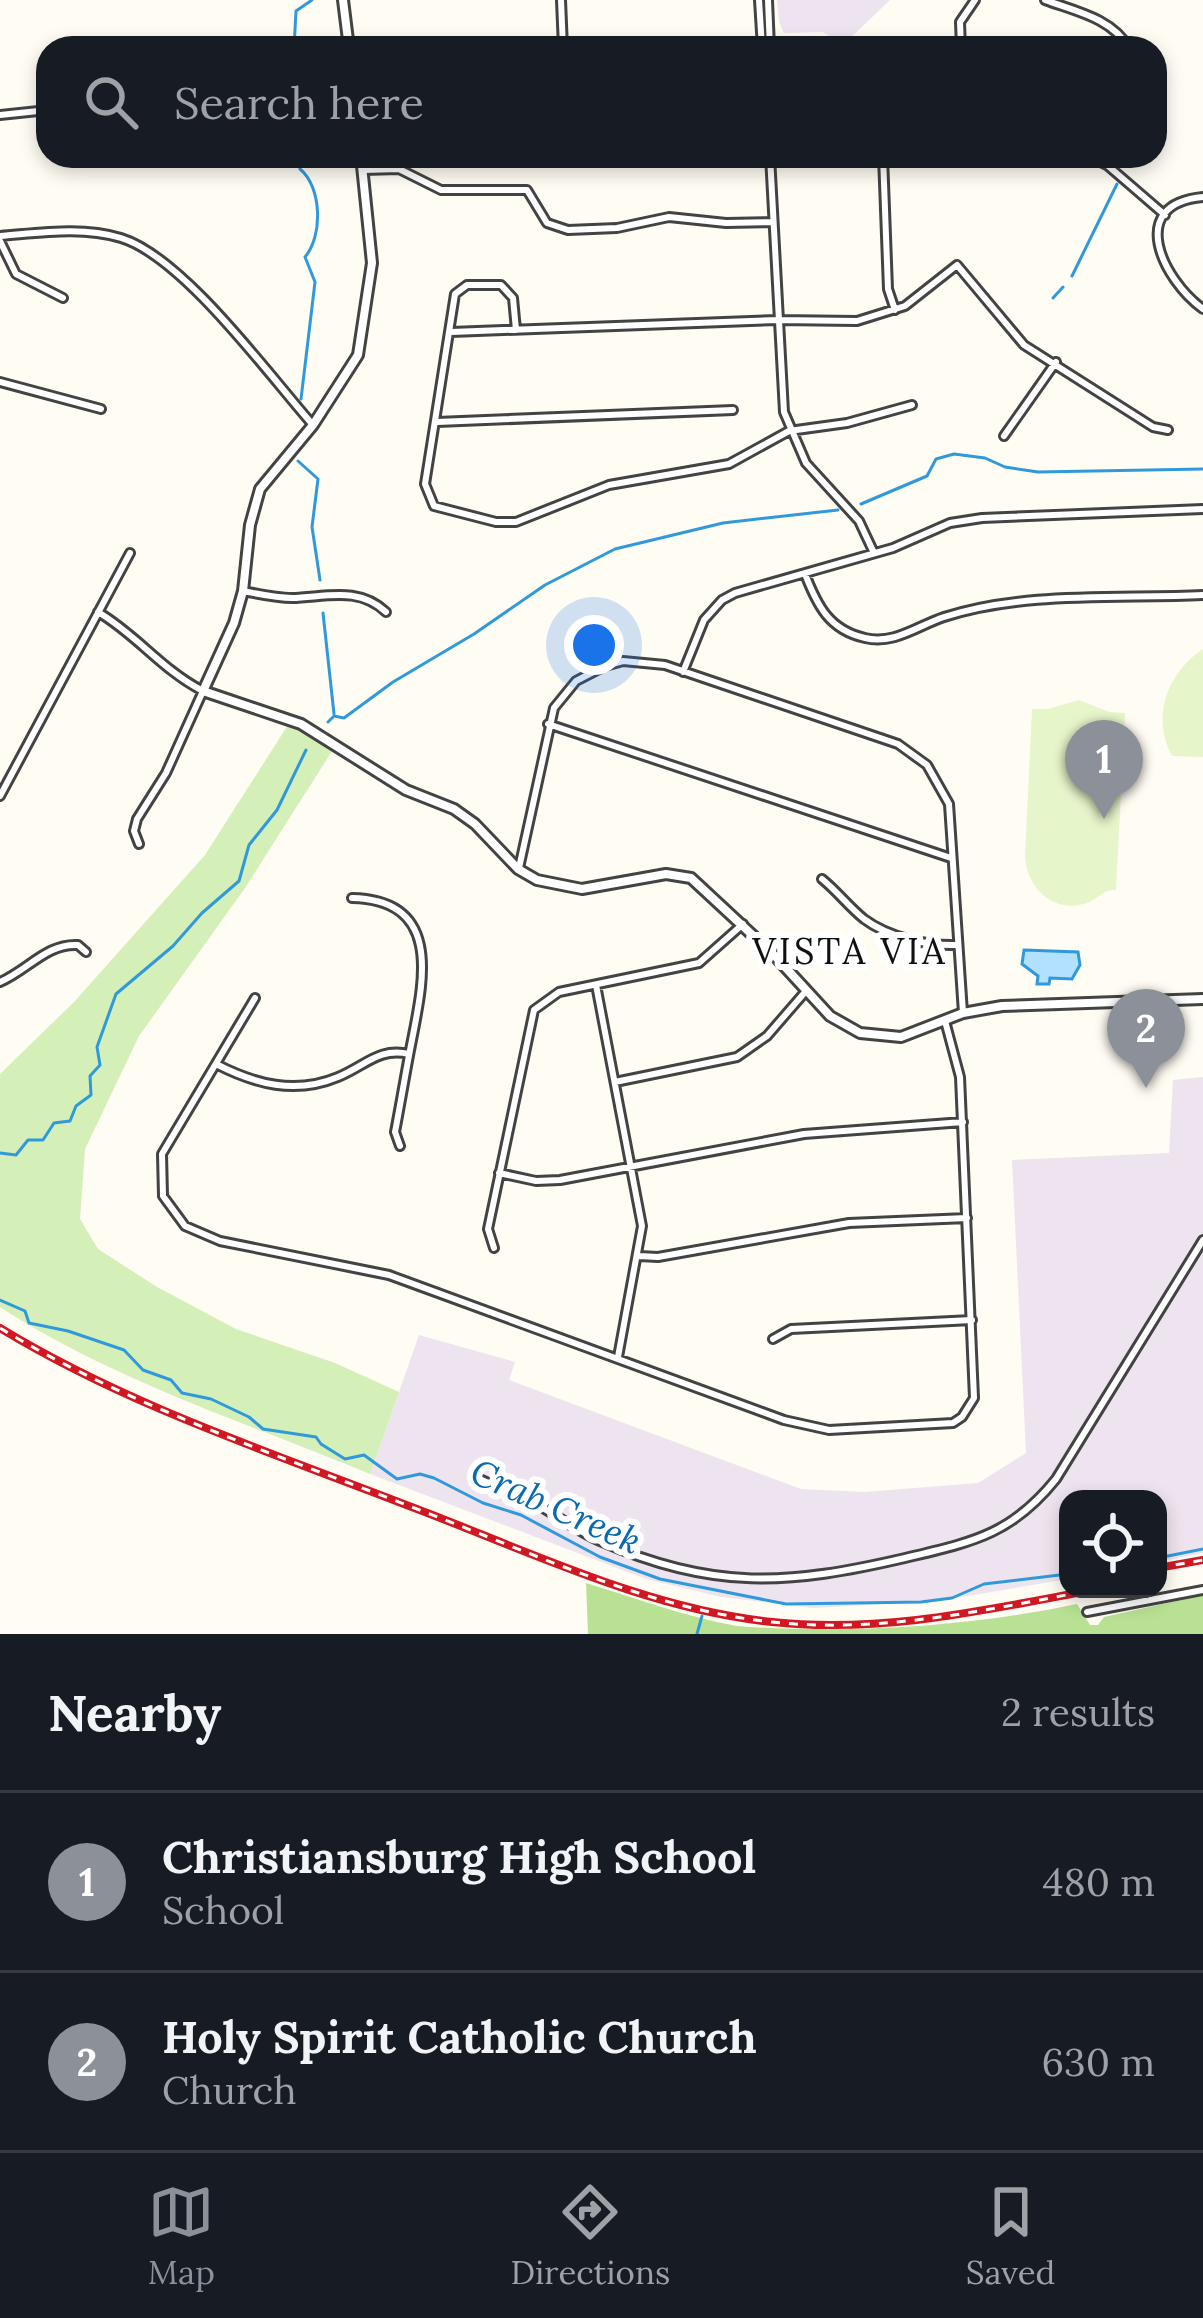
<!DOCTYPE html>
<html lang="en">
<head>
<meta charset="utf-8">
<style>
	:root { --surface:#171b24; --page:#242831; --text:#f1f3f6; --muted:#9ea1a6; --line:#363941; --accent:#8c9099 }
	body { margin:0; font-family:Lora,serif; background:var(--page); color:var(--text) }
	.controls { position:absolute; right:36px; bottom:36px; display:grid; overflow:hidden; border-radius:24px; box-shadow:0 6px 18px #0003 }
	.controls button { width:108px; height:108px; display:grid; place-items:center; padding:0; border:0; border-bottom:3px solid var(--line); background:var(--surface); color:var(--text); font:60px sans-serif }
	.you { position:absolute; left:594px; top:645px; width:42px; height:42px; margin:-30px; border:9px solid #fff; border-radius:50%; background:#1a73e8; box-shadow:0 0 0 18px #1a73e833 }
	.badge { display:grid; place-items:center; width:78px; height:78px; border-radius:50%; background:var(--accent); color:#fff; font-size:39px; font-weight:700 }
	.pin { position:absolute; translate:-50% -99px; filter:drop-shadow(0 3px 6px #0008) }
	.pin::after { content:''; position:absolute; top:63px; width:42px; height:36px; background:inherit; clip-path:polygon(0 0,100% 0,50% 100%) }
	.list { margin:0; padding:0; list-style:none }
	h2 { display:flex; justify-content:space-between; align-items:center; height:156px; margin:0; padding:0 48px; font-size:51px }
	h2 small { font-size:39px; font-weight:400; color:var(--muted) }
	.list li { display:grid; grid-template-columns:78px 1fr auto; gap:36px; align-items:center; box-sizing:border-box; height:180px; padding:0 48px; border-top:3px solid var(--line) }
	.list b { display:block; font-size:45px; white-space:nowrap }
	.list p { margin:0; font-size:39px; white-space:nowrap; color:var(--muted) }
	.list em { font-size:39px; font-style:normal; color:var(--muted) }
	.icon { flex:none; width:66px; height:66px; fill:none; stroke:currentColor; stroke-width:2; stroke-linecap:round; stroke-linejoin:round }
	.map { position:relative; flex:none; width:1203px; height:1634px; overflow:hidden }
	.search { position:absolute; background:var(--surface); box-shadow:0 6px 18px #0003; left:36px; right:36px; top:36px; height:132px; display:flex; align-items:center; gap:30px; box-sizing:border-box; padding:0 42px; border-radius:36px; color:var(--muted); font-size:45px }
	.sheet { height:516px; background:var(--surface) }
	nav { display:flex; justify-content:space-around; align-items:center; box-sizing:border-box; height:168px; border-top:3px solid var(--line); background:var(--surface); font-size:33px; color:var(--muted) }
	nav a { display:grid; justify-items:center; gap:6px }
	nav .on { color:var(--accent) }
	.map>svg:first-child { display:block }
	.industrial { fill:#eee4ef }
	.green { fill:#d4efb7 }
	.forest { fill:#b8e194 }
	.pitch { fill:#e6f5ca }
	.water { fill:#b1e1fd; stroke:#3099dc; stroke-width:3 }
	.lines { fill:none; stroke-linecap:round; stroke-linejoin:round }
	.stream { stroke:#3099dc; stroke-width:3 }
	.minor-casing { stroke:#434343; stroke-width:12 }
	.tertiary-casing { stroke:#434343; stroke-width:14 }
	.minor { stroke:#fff; stroke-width:6 }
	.tertiary { stroke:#fff; stroke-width:8 }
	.rail-casing { stroke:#d01722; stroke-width:8 }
	.rail { stroke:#fff; stroke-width:3; stroke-dasharray:9; stroke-linecap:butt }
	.labels { text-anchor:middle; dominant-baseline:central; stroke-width:12; stroke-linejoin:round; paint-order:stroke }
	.neighbourhood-label { font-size:36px; letter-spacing:3px; fill:#101010; stroke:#fff }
	.water-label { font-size:36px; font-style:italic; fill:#0a6ab1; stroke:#fff }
</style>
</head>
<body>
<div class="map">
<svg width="1203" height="1634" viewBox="0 0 1203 1634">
	<rect width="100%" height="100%" fill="#fffcf3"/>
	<path class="industrial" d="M777 0H890L843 45 823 32 784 33 779 22Z
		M1203 1077V1553L1158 1562V1499H1068V1579L938 1601 813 1608 721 1597 646 1579 370 1474 419 1335 515 1362 509 1380 801 1489 864 1492 978 1483 1026 1453 1012 1160 1169 1153 1173 1080Z"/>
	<path class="green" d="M288 725 334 748 245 888 139 1036 85 1149 80 1219 98 1249 157 1287 236 1329 335 1363 399 1392 370 1474C245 1422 114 1381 0 1307V1074L74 1002 205 855Z"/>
	<path class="forest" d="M586 1583C635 1598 686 1617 737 1626 849 1634 967 1627 1077 1604L1090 1625H1098L1104 1617 1203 1595V1634H588Z"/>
	<path class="pitch" d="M1203 649V757L1172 756C1151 717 1167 673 1203 649Z
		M1079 700 1109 712 1125 713 1116 890C1102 890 1101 897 1089 902 1056 916 1027 889 1025 857L1032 709H1048Z"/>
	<path class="water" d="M1024 950 1078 952 1080 965 1072 979 1050 978 1049 984H1037L1038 976 1022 964Z"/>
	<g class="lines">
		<path class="stream" d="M294 48 296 11 312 0
			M300 156V169C322 187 323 236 305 257L315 282 301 399
			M1072 276 1117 184
			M1053 298 1063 287
			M298 461 318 479 312 527 320 580
			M861 504 927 476 936 459 954 454 985 458 1005 467 1038 472 1203 469
			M323 613 334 714
			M328 722 334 716 344 718 393 682 474 634 545 585 615 549 723 523 838 510
			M0 1153 16 1155 28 1140H43L54 1123 70 1121 76 1106 91 1095 90 1076 100 1065 97 1047 116 994 173 946 202 913 239 881 249 845 277 810 306 750
			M0 1300 25 1311 29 1323 68 1331 124 1350 143 1370 171 1380 182 1393 211 1399 249 1417 263 1429 316 1437 321 1444 345 1459 364 1455 397 1479 420 1474 434 1478 483 1503 521 1515 600 1557 660 1579 786 1604 921 1602 952 1598 984 1584 1068 1574
			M1158 1558 1203 1549
			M697 1634 702 1616"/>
		<g class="minor-casing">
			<path id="minor" d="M561 0 563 48
				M759 0 762 48
				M768 0 770 48
				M1045 0C1075 11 1112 18 1129 48
				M961 48 960 22 975 0
				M0 115 48 110
				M655 156V159
				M770 156 784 412 806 463 859 521 874 553
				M883 156 888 289 895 310
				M1088 156 1107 165 1165 215
				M363 170 399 169 441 190H527L547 223 568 230 617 228 669 217 726 223 772 222
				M1203 197C1125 204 1163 280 1203 309
				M0 236C39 233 82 226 121 238 183 257 268 374 313 425
				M0 241 16 274 63 298
				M516 330 513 298 501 285H467L455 294 425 484 434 506 496 522H516L609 485 729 464 789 431 847 423 912 405
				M451 332 777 320 857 321 905 306 957 265 1024 345 1153 427 1168 430
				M0 382 101 409
				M437 422 733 410
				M1004 436 1056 362
				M805 574C817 605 829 630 865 638 894 645 917 626 944 617 1024 591 1119 599 1203 595
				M243 591C259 594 276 598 292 598 326 597 359 586 386 612
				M98 612C137 635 162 670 203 691L166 773 137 819 134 831 139 844
				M683 672 704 620 722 600 735 593 893 548 950 523 982 518 1203 509
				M548 724 951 858
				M0 796 130 553
				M519 868 554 708 576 681 605 666 623 661 665 665 898 744 927 765 949 804 963 1013
				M822 879C837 891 849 907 864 919 888 937 927 946 957 945
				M352 898C442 900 424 979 412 1040 406 1070 401 1101 395 1132L400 1146
				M0 982C28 970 47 943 78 945L86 952
				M596 985 642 1226 618 1357
				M255 998 162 1154 163 1196 185 1226 220 1241 389 1275 784 1420 829 1430 953 1423 962 1417 974 1398 960 1077 945 1021
				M216 1064C255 1084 295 1095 338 1077 365 1066 379 1047 409 1054
				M615 1082 737 1057 767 1036 806 991
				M499 1173 536 1181 560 1180 804 1134 963 1122
				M494 1248 488 1229 534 1010 559 992 699 963 743 924
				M639 1256 658 1257 849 1223 967 1218
				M773 1339 791 1329 972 1320
				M477 1478C497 1487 517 1494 536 1504 558 1516 577 1531 600 1541 713 1591 789 1585 905 1558 972 1542 1011 1535 1056 1479L1203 1240
				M1087 1612 1203 1590"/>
		</g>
		<g class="tertiary-casing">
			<path id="tertiary" d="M343 0 349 48
				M361 156 372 263 358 355 313 425 260 489 250 525 243 591 234 623 203 691 301 724 406 790 454 809 475 824 518 869 537 880 582 889 666 874 691 878 774 955 830 1016 860 1033 901 1037 963 1013 1002 1006 1203 999"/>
		</g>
		<use href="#minor" class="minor"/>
		<use href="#tertiary" class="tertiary"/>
		<g class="rail-casing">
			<path id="rail" d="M0 1328C130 1407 276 1454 417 1509 533 1553 648 1609 772 1622 883 1634 990 1609 1098 1589
				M1158 1568 1203 1560"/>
		</g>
		<use href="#rail" class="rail"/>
	</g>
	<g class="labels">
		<g class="neighbourhood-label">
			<text x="850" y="951">VISTA VIA</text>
		</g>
		<g class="water-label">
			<text transform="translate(556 1506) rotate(24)">Crab Creek</text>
		</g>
	</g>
</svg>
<div class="controls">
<button><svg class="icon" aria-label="locate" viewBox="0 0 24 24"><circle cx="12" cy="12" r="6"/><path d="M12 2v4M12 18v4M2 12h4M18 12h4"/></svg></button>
</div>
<div class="you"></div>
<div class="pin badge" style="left:1104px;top:819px">1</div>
<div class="pin badge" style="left:1146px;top:1088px">2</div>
<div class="search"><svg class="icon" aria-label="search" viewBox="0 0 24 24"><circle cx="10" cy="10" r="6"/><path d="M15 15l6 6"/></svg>Search here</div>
</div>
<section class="sheet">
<h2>Nearby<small>2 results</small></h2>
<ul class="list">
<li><span class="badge">1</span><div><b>Christiansburg High School</b><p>School</p></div><em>480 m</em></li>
<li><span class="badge">2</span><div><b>Holy Spirit Catholic Church</b><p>Church</p></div><em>630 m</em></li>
</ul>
</section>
<nav>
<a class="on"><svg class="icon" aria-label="map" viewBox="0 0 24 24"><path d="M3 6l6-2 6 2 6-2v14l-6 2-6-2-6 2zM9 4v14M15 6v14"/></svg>Map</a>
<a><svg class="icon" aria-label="directions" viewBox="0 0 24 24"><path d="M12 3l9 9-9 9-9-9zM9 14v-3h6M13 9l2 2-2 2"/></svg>Directions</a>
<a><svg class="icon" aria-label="saved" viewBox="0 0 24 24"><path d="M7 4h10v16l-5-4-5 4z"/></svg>Saved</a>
</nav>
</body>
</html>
